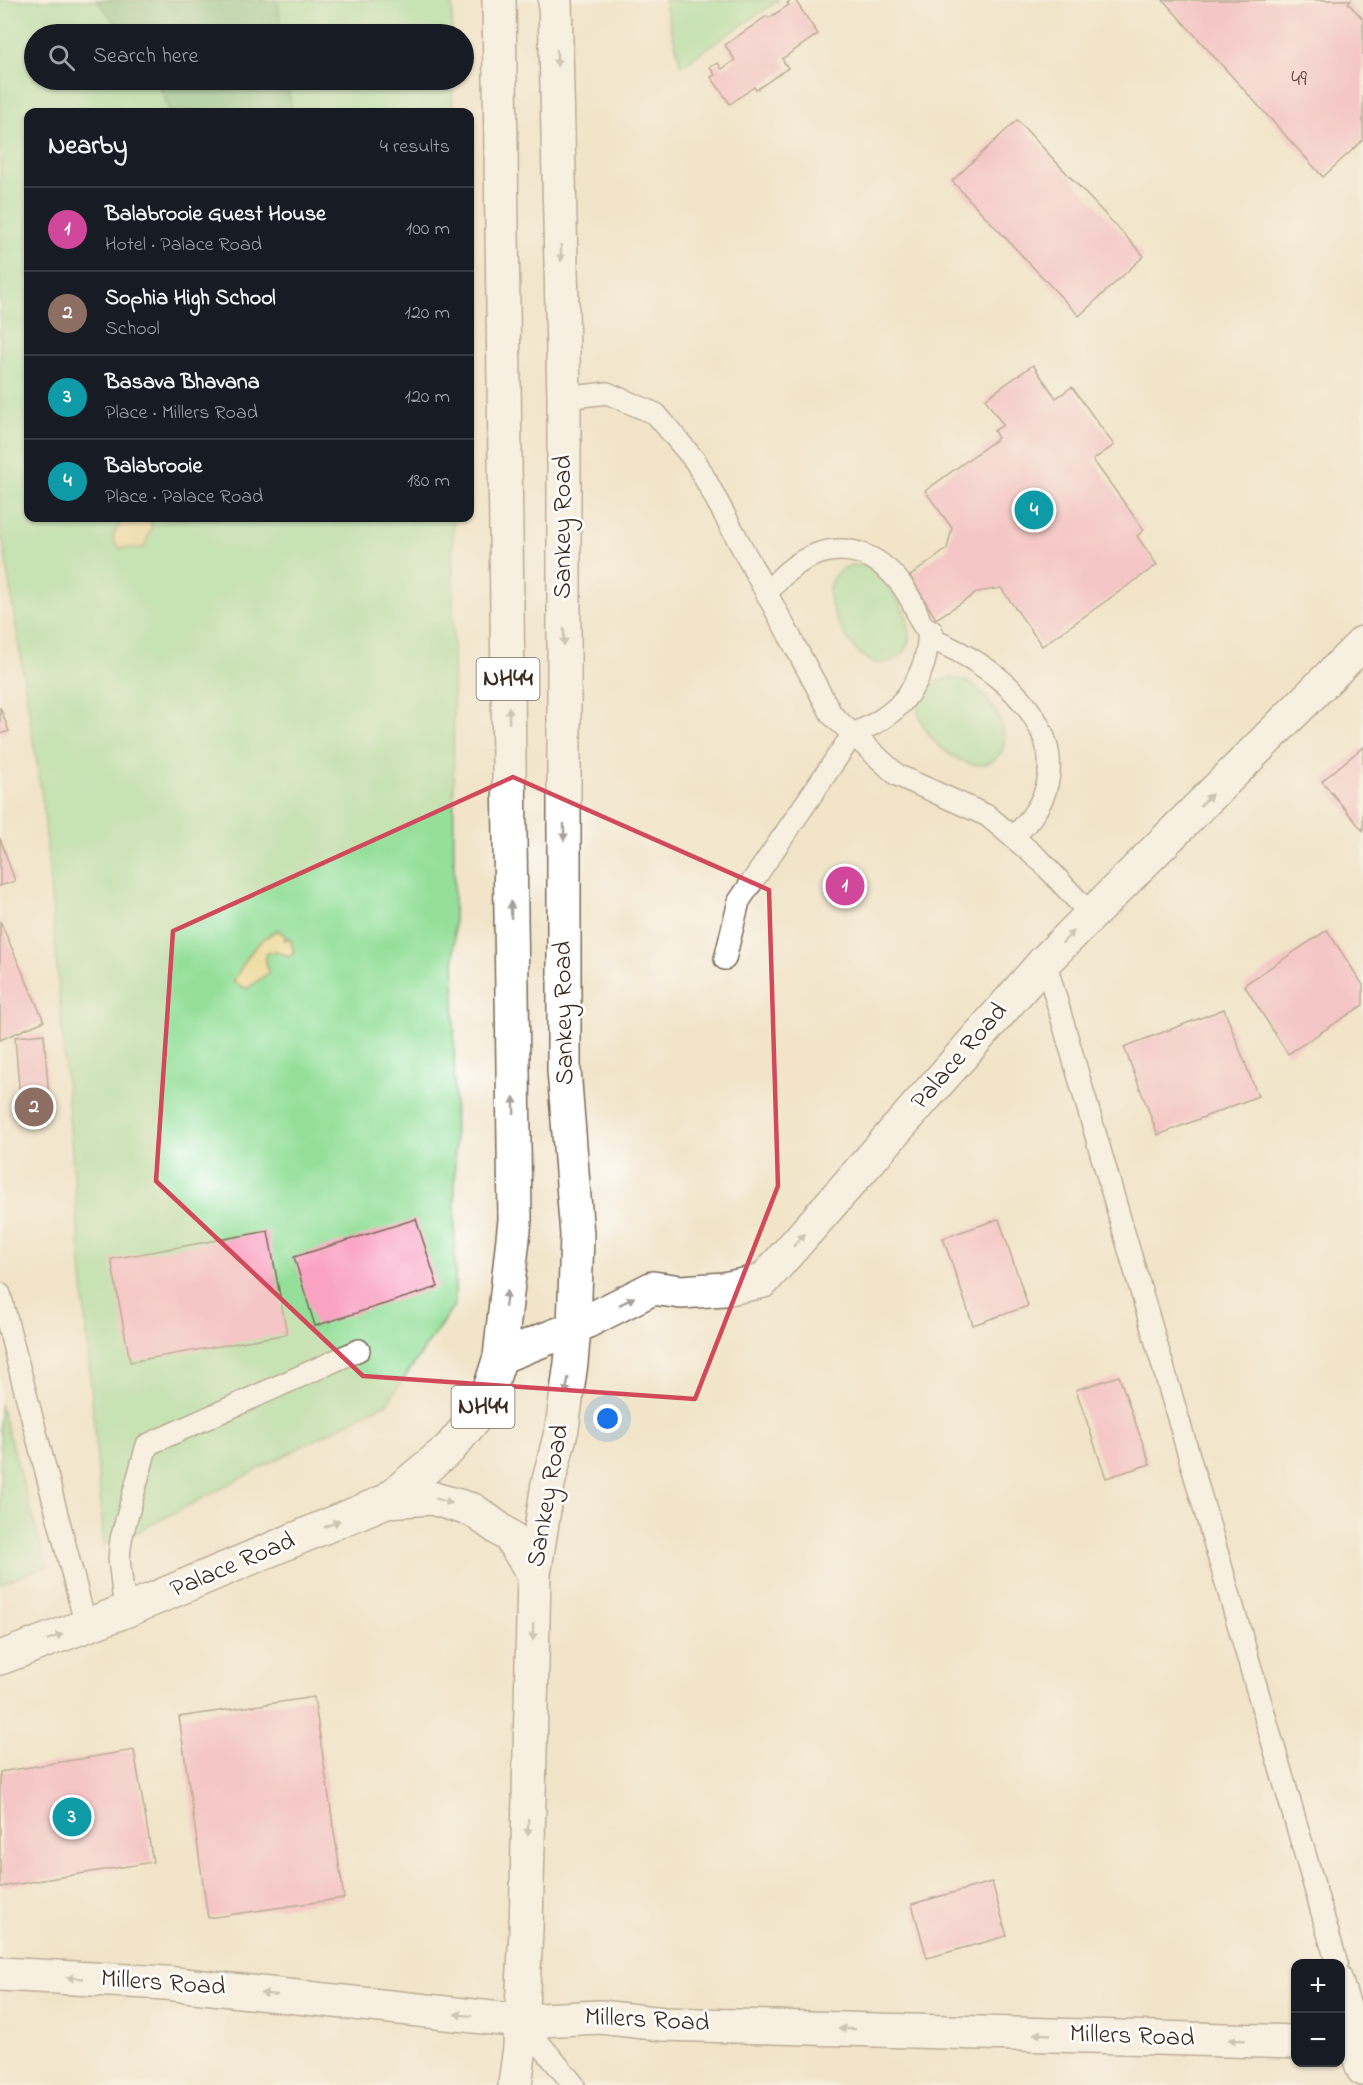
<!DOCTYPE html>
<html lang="en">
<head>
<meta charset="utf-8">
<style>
	:root { --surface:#171b24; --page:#242831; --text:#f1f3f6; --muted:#9ea1a6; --line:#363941; --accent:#0b8043 }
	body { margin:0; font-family:"Indie Flower",sans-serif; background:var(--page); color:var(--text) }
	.controls { position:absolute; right:18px; bottom:18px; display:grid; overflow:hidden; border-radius:12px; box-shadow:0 2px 4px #0004 }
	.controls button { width:54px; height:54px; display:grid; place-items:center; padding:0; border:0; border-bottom:2px solid var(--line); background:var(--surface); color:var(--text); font:30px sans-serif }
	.you { position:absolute; left:608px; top:1419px; width:21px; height:21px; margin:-15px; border:4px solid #fff; border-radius:50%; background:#1a73e8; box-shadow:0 0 0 9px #1a73e833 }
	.badge { display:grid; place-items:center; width:39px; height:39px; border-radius:50%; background:var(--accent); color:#fff; font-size:20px; font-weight:700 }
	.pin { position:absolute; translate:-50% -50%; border:3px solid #fff; box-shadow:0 2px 6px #0006 }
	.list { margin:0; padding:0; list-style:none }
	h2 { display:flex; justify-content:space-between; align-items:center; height:78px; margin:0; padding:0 24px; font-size:26px }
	h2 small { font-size:20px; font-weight:400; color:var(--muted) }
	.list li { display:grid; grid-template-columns:39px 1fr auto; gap:18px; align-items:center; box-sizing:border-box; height:84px; padding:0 24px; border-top:2px solid var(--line) }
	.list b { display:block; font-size:22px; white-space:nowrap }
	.list p { margin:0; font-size:20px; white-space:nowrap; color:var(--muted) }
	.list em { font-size:20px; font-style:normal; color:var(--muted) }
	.icon { flex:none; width:33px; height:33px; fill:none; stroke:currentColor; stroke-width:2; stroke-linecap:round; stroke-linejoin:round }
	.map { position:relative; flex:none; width:1363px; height:2085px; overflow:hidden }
	.search { position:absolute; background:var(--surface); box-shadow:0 2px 4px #0004; left:24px; top:24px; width:450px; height:66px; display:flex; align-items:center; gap:15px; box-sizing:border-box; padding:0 21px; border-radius:33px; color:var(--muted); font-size:22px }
	.panel { position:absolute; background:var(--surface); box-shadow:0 2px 4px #0004; left:24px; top:108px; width:450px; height:414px; border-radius:12px }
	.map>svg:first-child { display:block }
	.green { fill:#95df9a; stroke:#68845c; stroke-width:1.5 }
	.forest { fill:#78be82; stroke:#5a7450; stroke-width:1.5 }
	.sand { fill:#eeda9e; stroke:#94825e; stroke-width:1.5 }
	.building { fill:#f9a2c1 }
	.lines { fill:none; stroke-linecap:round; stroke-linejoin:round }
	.service-casing { stroke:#7b6b5a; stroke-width:24 }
	.tertiary-casing { stroke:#7b6b5a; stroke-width:36 }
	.primary-casing { stroke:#7b6b5a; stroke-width:36 }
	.service { stroke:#fff; stroke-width:21 }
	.tertiary { stroke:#fff; stroke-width:33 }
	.primary { stroke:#fff; stroke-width:33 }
	.oneway { fill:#a79f9a }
	.marked { fill:none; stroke:#d1495b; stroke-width:4.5; stroke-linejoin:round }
	.labels { text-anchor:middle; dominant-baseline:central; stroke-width:5; stroke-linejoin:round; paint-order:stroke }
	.number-label { font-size:22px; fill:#6a4847 }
	.shield { fill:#fff; stroke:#766a62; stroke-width:1.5 }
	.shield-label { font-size:24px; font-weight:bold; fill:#3b2a1e }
	.street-label { font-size:26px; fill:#3b2a1e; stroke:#fff }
</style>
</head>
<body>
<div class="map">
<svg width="1363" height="2085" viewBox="0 0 1363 2085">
	<rect width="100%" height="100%" fill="#fff"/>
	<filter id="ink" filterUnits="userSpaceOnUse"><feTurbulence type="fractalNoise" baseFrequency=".0167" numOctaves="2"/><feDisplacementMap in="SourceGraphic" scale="12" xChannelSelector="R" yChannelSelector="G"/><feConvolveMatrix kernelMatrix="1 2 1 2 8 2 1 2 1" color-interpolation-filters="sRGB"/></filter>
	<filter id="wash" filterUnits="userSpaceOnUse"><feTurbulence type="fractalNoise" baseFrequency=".008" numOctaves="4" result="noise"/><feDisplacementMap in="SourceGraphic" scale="24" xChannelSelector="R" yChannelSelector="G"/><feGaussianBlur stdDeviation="1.35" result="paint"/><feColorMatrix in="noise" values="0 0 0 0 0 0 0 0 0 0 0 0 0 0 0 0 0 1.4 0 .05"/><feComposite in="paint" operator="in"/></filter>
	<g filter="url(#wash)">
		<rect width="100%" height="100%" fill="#f1e4c9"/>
		<path class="green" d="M0 0H452V34H34V80H452V112H28V518H453L455 1304 388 1402 129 1536 104 1545 44 810 0 522Z
			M664 0H779L681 66Z
			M852 565C858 565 864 565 869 568 890 580 921 627 905 650 899 658 888 665 877 663 854 659 828 613 829 590 830 577 840 569 852 565Z
			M950 678C957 678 962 679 968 682 991 694 1025 748 988 763 952 778 874 693 950 678Z
			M0 1404 47 1566 0 1584Z"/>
		<path class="forest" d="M97 0H278L281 34H124Z
			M157 80H287L292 112H170Z"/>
		<path class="sand" d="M111 518H148L152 525 144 548H120L113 541 114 534 121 522Z
			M278 930 286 937 284 940 290 938 294 953 289 957 276 951 265 954 268 973 247 989 233 982C245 961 255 940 278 930Z"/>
		<g id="blocks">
			<path class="building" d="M792 0H795L818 34 782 59 788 68 756 90 754 87 730 104 711 77 715 75 710 67 718 63 722 69 735 60 725 45 767 16 769 18 789 5 787 3Z
				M1163 0H1351L1348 3 1363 19V140L1323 177Z
				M1017 120 1144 256 1079 316 952 181Z
				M1033 365 1056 398 1072 387 1114 445 1093 460 1144 530 1137 536 1157 565 1042 646 1001 588 978 592 936 619 910 576 947 549 952 528 925 491 998 438 994 431 1003 425 985 399Z
				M0 707 9 731 0 734Z
				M1363 747V831L1322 781Z
				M0 838 15 881 0 886Z
				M0 921 44 1021 0 1040Z
				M1327 930 1363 985V1005L1288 1054 1244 985Z
				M1224 1009 1258 1096 1158 1135 1124 1047Z
				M44 1034 49 1098 20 1099 15 1037Z
				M416 1219 438 1287 315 1326 294 1257Z
				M999 1219 1028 1306 973 1325 943 1238Z
				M268 1231 287 1334 130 1362 111 1259Z
				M1119 1376 1150 1464 1106 1478 1076 1390Z
				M314 1697 344 1898 208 1918 179 1717Z
				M134 1750 153 1862 0 1887V1772Z
				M992 1882 1007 1936 927 1958 912 1904Z"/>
		</g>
	</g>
	<g filter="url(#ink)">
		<use href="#blocks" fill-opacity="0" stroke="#7b6b5a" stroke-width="1.5"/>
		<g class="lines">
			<g class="service-casing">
				<path id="service" d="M564 398 607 393 656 414 696 462 832 715 897 775 988 816 1042 862 1090 914
					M928 638C1012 669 1101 756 1013 837
					M725 959 739 901 853 734C889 719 911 701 924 663 927 652 927 641 932 631 929 629 926 628 924 626 920 623 918 615 916 610 911 599 904 587 896 578 854 531 800 548 767 594
					M1045 961 1337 1964
					M0 1294 86 1626
					M125 1611 119 1559 121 1539 147 1445 359 1350
					M1340 1975 1351 2009 1355 2043
					M521 2021 574 2085"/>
			</g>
			<g class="tertiary-casing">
				<path id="tertiary" d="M574 1328 653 1288 681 1292 724 1289 763 1281 1045 961 1363 643
					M0 1974 166 1983 521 2021 600 2017 663 2024 1296 2042
					M1355 2043 1363 2069"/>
			</g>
			<g class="primary-casing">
				<path id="primary" d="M500 1357 574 1328
					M386 1501 431 1498 473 1510 510 1537 534 1574
					M0 1658 125 1611 386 1501 450 1448 484 1407 500 1357 515 1220 499 0
					M515 2085 520 2047 526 1930 534 1574 548 1484 562 1428 571 1363 574 1328 577 1235 564 1070V398L555 0"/>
			</g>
			<use href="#service" class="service"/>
			<use href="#tertiary" class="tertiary"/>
			<use href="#primary" class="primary"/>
		</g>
		<defs><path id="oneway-solid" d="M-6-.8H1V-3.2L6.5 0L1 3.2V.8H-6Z" transform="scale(1.5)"/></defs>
		<g class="oneway">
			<use href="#oneway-solid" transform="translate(557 58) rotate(89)"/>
			<use href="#oneway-solid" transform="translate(561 253) rotate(89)"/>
			<use href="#oneway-solid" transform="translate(564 637) rotate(90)"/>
			<use href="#oneway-solid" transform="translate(509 715) rotate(-91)"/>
			<use href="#oneway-solid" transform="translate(1206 800) rotate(-45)"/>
			<use href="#oneway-solid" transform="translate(564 832) rotate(90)"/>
			<use href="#oneway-solid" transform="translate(511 910) rotate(-91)"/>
			<use href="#oneway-solid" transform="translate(1068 937) rotate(-46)"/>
			<use href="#oneway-solid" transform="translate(514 1105) rotate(-91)"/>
			<use href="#oneway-solid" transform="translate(799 1240) rotate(-49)"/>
			<use href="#oneway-solid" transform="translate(506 1299) rotate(-84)"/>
			<use href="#oneway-solid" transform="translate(627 1301) rotate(-27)"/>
			<use href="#oneway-solid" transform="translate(567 1386) rotate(99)"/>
			<use href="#oneway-solid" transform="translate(444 1501) rotate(16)"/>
			<use href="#oneway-solid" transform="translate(332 1524) rotate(-23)"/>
			<use href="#oneway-solid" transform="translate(533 1632) rotate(91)"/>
			<use href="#oneway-solid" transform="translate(55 1637) rotate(-20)"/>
			<use href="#oneway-solid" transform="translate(528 1827) rotate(91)"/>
			<use href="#oneway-solid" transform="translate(75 1978) rotate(-177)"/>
			<use href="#oneway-solid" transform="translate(269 1994) rotate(-174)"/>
			<use href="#oneway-solid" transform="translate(463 2015) rotate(-174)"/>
			<use href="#oneway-solid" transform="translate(847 2029) rotate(-178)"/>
			<use href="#oneway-solid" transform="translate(1042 2034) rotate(-178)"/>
			<use href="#oneway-solid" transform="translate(1237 2040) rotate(-178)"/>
		</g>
	</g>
	<path d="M0 0H1363V2085H0ZM513 777 769 890 778 1186 695 1399 363 1376 156 1181 173 931Z" fill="#f1e4c9" fill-opacity=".55" fill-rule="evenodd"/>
	<path class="marked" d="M513 777 769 890 778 1186 695 1399 363 1376 156 1181 173 931Z"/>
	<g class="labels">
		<g class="number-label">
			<text x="1299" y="80">49</text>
		</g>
		<g class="shield">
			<rect x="476.5" y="658" width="63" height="42" rx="4.5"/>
			<rect x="451.5" y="1386" width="63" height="42" rx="4.5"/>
		</g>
		<g class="shield-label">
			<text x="508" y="679">NH44</text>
			<text x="483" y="1407">NH44</text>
		</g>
		<g class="street-label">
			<text transform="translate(564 527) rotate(-90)">Sankey Road</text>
			<text transform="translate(565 1013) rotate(-91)">Sankey Road</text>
			<text transform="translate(960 1057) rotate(-49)">Palace Road</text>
			<text transform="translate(549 1496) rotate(-80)">Sankey Road</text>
			<text transform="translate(233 1566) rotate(-23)">Palace Road</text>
			<text transform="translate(163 1984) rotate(4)">Millers Road</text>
			<text transform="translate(647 2021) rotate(3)">Millers Road</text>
			<text transform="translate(1132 2037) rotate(2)">Millers Road</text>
		</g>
	</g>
</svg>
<div class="controls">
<button>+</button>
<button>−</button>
</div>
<div class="you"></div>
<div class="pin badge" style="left:845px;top:886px;background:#d1479c">1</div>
<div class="pin badge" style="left:34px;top:1107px;background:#8d6e63">2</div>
<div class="pin badge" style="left:72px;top:1817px;background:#0f9aa8">3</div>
<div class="pin badge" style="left:1034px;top:510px;background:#0f9aa8">4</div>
<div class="search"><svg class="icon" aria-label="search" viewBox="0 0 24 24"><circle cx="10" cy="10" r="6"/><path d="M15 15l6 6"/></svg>Search here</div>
<section class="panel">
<h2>Nearby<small>4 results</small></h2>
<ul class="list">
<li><span class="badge" style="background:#d1479c">1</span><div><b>Balabrooie Guest House</b><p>Hotel · Palace Road</p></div><em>100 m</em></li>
<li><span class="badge" style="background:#8d6e63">2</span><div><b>Sophia High School</b><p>School</p></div><em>120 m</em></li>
<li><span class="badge" style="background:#0f9aa8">3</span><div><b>Basava Bhavana</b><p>Place · Millers Road</p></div><em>120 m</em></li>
<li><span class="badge" style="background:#0f9aa8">4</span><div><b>Balabrooie</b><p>Place · Palace Road</p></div><em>180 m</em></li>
</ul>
</section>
</div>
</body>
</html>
